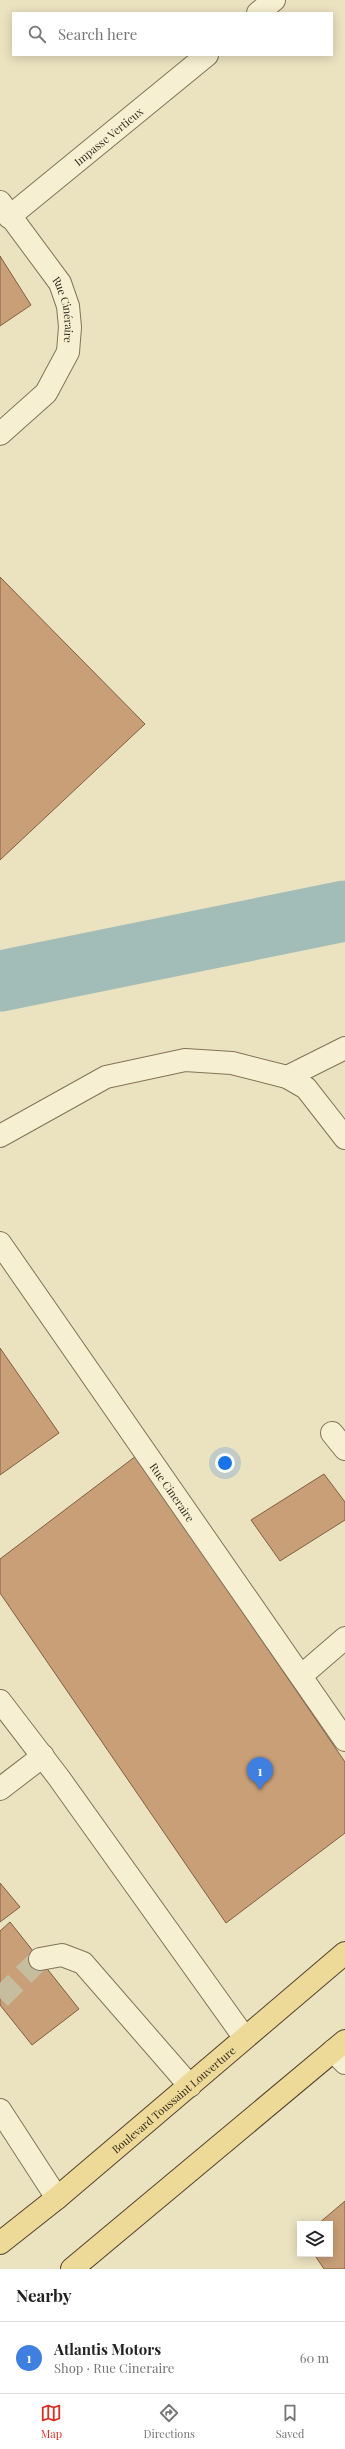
<!DOCTYPE html>
<html lang="en">
<head>
<meta charset="utf-8">
<style>
	:root { --surface:#fff; --page:#f2f2f2; --text:#222; --muted:#767676; --line:#e0e0e0; --accent:#d93025 }
	body { margin:0; font-family:"Playfair Display",serif; background:var(--page); color:var(--text) }
	.controls { position:absolute; right:12px; bottom:12px; display:grid; overflow:hidden; border-radius:0px; box-shadow:0 2px 10px #0003 }
	.controls button { width:36px; height:36px; display:grid; place-items:center; padding:0; border:0; border-bottom:1px solid var(--line); background:var(--surface); color:var(--text); font:20px sans-serif }
	.you { position:absolute; left:225px; top:1463px; width:14px; height:14px; margin:-10px; border:3px solid #fff; border-radius:50%; background:#1a73e8; box-shadow:0 0 0 6px #1a73e833 }
	.badge { display:grid; place-items:center; width:26px; height:26px; border-radius:50%; background:var(--accent); color:#fff; font-size:13px; font-weight:700 }
	.pin { position:absolute; translate:-50% -33px; filter:drop-shadow(0 1px 2px #0008) }
	.pin::after { content:''; position:absolute; top:21px; width:14px; height:12px; background:inherit; clip-path:polygon(0 0,100% 0,50% 100%) }
	.list { margin:0; padding:0; list-style:none }
	h2 { display:flex; justify-content:space-between; align-items:center; height:52px; margin:0; padding:0 16px; font-size:17px }
	h2 small { font-size:13px; font-weight:400; color:var(--muted) }
	.list li { display:grid; grid-template-columns:26px 1fr auto; gap:12px; align-items:center; box-sizing:border-box; height:72px; padding:0 16px; border-top:1px solid var(--line) }
	.list b { display:block; font-size:15px; white-space:nowrap }
	.list p { margin:0; font-size:13px; white-space:nowrap; color:var(--muted) }
	.list em { font-size:13px; font-style:normal; color:var(--muted) }
	.icon { flex:none; width:22px; height:22px; fill:none; stroke:currentColor; stroke-width:2; stroke-linecap:round; stroke-linejoin:round }
	.map { position:relative; flex:none; width:345px; height:2269px; overflow:hidden }
	.search { position:absolute; background:var(--surface); box-shadow:0 2px 10px #0003; left:12px; right:12px; top:12px; height:44px; display:flex; align-items:center; gap:10px; box-sizing:border-box; padding:0 14px; border-radius:0px; color:var(--muted); font-size:15px }
	.sheet { height:124px; background:var(--surface) }
	nav { display:flex; justify-content:space-around; align-items:center; box-sizing:border-box; height:56px; border-top:1px solid var(--line); background:var(--surface); font-size:11px; color:var(--muted) }
	nav a { display:grid; justify-items:center; gap:2px }
	nav .on { color:var(--accent) }
	.map>svg:first-child { display:block }
	.lines { fill:none; stroke-linecap:round; stroke-linejoin:round }
	.river { stroke:#a2bdb8; stroke-width:61 }
	.building { fill:#c89f77; stroke:#815f40 }
	.minor-tunnel { stroke:#c6bd9f; stroke-width:22; stroke-dasharray:22 11; stroke-linecap:butt }
	.minor-casing { stroke:#837359; stroke-width:24 }
	.major-casing { stroke:#51412d; stroke-width:24 }
	.minor { stroke:#f7efd2; stroke-width:22 }
	.major { stroke:#edda98; stroke-width:22 }
	.labels { text-anchor:middle; dominant-baseline:central; stroke-width:4; stroke-linejoin:round; paint-order:stroke }
	.street-label { font-size:11px; fill:#33291c; stroke:#f3ebcf }
</style>
</head>
<body>
<div class="map">
<svg width="345" height="2269" viewBox="0 0 345 2269">
	<rect width="100%" height="100%" fill="#ebe2c0"/>
	<g class="lines">
		<path class="river" d="M0 981 345 911"/>
	</g>
	<path class="building" d="M0 256 31 305 0 326Z
		M0 577 145 724 0 860Z
		M0 1348 59 1433 0 1475Z
		M136 1456 345 1762V1833L226 1923 0 1593V1559Z
		M324 1474 345 1502V1520L280 1561 251 1520Z
		M0 1883 20 1907 0 1922Z
		M10 1922 79 2009 32 2045 0 2005V1931Z
		M345 2201V2269H324L314 2254H330V2224H318Z"/>
	<g class="lines">
		<path class="minor-tunnel" d="M0 1998 40 1959"/>
		<g class="minor-casing">
			<g id="minor">
				<path d="M258 13 274 0"/>
				<path id="s1" d="M0 202 60 283 68 306 70 327 68 352 46 393 0 434"/>
				<path id="s2" d="M9 217 207 55"/>
				<path d="M287 1077 345 1048"/>
				<path d="M0 1136 106 1077 185 1060 232 1063 287 1077 306 1088 345 1138"/>
				<path id="s3" d="M0 1243 345 1740"/>
				<path d="M332 1433 345 1449"/>
				<path d="M301 1676 345 1638"/>
				<path d="M0 1701 59 1778 244 2037"/>
				<path d="M0 1789 43 1756"/>
				<path d="M40 1959 62 1955 83 1963 190 2086"/>
				<path d="M333 2051 345 2063"/>
				<path d="M0 2110 57 2198"/>
			</g>
		</g>
		<g class="major-casing">
			<g id="major">
				<path id="s4" d="M0 2243 57 2198 345 1953"/>
				<path d="M72 2269 345 2041"/>
			</g>
		</g>
		<use href="#minor" class="minor"/>
		<use href="#major" class="major"/>
	</g>
	<g class="labels">
		<g class="street-label">
			<text stroke="none"><textPath href="#s2" startOffset="128">Impasse Vertieux</textPath></text>
			<text stroke="none"><textPath href="#s1" startOffset="128">Rue Cinéraire</textPath></text>
			<text stroke="none"><textPath href="#s3" startOffset="303">Rue Cineraire</textPath></text>
			<text stroke="none"><textPath href="#s4" startOffset="225">Boulevard Toussaint Louverture</textPath></text>
		</g>
	</g>
</svg>
<div class="controls">
<button><svg class="icon" aria-label="layers" viewBox="0 0 24 24"><path d="M12 4l9 5-9 5-9-5zM3 14l9 5 9-5"/></svg></button>
</div>
<div class="you"></div>
<div class="pin badge" style="left:260px;top:1790px;background:#3f7fe0">1</div>
<div class="search"><svg class="icon" aria-label="search" viewBox="0 0 24 24"><circle cx="10" cy="10" r="6"/><path d="M15 15l6 6"/></svg>Search here</div>
</div>
<section class="sheet">
<h2>Nearby<small></small></h2>
<ul class="list">
<li><span class="badge" style="background:#3f7fe0">1</span><div><b>Atlantis Motors</b><p>Shop · Rue Cineraire</p></div><em>60 m</em></li>
</ul>
</section>
<nav>
<a class="on"><svg class="icon" aria-label="map" viewBox="0 0 24 24"><path d="M3 6l6-2 6 2 6-2v14l-6 2-6-2-6 2zM9 4v14M15 6v14"/></svg>Map</a>
<a><svg class="icon" aria-label="directions" viewBox="0 0 24 24"><path d="M12 3l9 9-9 9-9-9zM9 14v-3h6M13 9l2 2-2 2"/></svg>Directions</a>
<a><svg class="icon" aria-label="saved" viewBox="0 0 24 24"><path d="M7 4h10v16l-5-4-5 4z"/></svg>Saved</a>
</nav>
</body>
</html>
